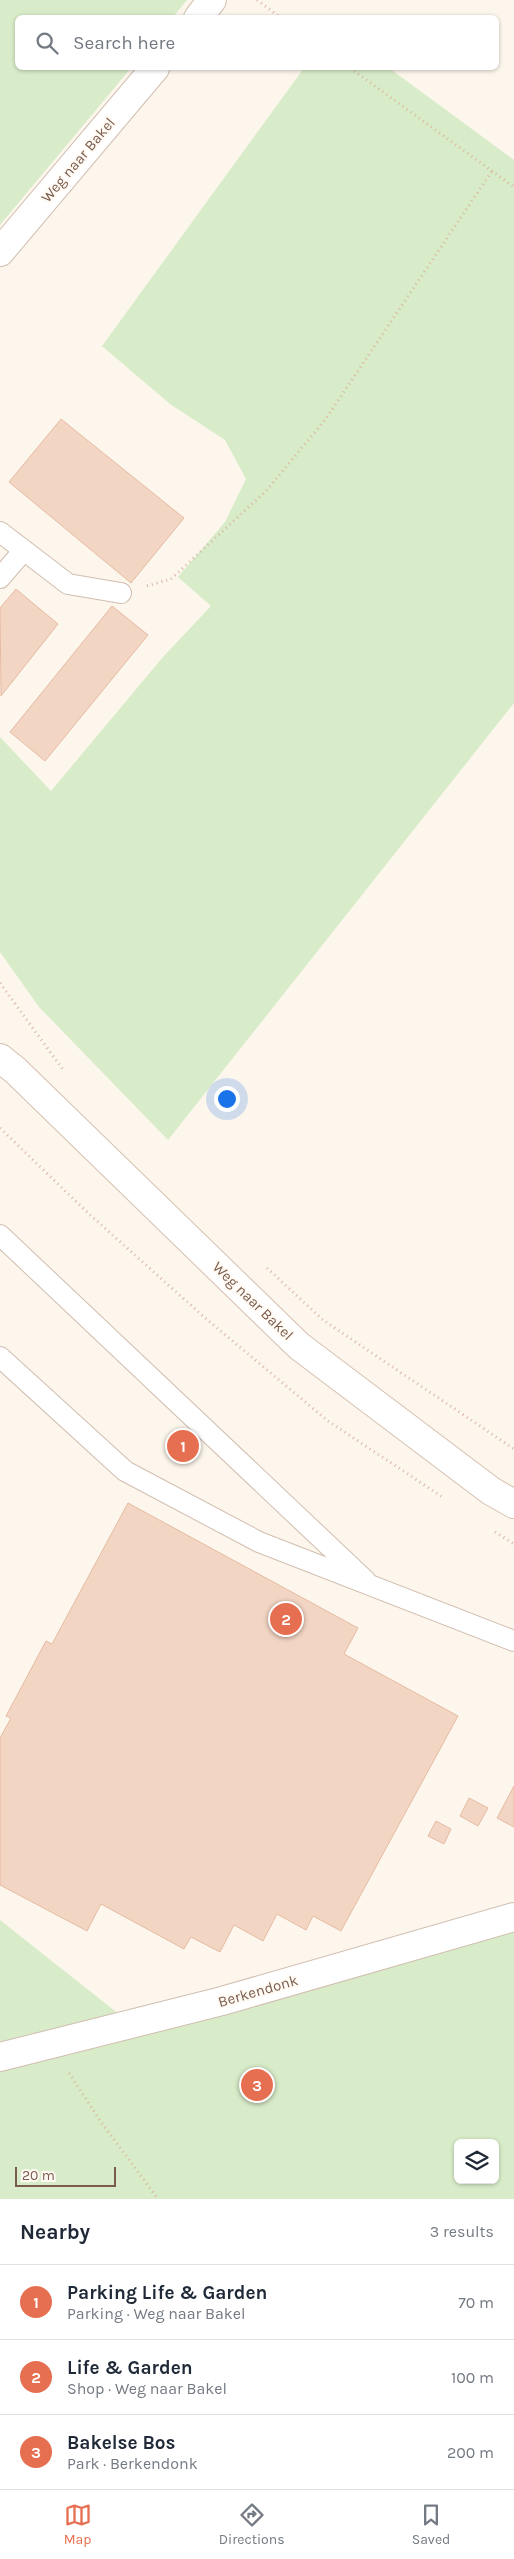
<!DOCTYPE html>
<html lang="en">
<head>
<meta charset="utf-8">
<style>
	:root { --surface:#fff; --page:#f6f6f7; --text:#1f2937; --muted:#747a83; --line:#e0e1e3; --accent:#e76f51 }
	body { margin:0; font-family:Karla,sans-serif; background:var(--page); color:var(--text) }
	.controls { position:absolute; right:15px; bottom:15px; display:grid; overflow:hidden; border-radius:8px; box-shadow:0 1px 4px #0004 }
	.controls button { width:45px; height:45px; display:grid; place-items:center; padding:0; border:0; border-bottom:1px solid var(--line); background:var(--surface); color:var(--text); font:25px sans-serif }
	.scale { position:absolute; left:15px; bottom:12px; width:101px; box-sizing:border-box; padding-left:5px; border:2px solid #7a5c4d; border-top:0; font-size:14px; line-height:18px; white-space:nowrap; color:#7a5c4d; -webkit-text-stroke:4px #fffaf3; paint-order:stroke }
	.you { position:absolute; left:226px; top:1098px; width:18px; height:18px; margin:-12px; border:4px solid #fff; border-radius:50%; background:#1a73e8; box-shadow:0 0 0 8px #1a73e833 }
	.badge { display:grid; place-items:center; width:32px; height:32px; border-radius:50%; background:var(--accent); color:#fff; font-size:16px; font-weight:700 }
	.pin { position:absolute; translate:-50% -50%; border:2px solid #fff; box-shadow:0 1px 5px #0006 }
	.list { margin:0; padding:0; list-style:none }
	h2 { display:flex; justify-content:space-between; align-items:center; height:65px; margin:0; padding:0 20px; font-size:21px }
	h2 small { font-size:16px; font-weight:400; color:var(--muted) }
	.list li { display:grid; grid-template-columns:32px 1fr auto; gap:15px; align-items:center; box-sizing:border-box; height:75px; padding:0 20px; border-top:1px solid var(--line) }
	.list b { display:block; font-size:19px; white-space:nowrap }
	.list p { margin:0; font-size:16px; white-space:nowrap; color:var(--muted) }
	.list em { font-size:16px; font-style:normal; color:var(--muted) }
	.icon { flex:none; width:28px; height:28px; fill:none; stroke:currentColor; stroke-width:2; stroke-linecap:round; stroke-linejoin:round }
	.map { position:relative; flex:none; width:514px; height:2199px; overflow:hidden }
	.search { position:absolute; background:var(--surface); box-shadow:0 1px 4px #0004; left:15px; right:15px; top:15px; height:55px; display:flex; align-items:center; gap:12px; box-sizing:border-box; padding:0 18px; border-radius:8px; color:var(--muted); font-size:19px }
	.sheet { height:290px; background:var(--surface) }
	nav { display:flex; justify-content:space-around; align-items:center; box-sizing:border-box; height:70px; border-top:1px solid var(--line); background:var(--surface); font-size:14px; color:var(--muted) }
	nav a { display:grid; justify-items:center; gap:2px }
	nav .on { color:var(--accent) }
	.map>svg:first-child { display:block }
	.green { fill:#d8ecc9; fill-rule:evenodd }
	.building { fill:#f3d5c3; stroke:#e6bba3 }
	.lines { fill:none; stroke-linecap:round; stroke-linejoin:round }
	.lane-casing { stroke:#d1beb0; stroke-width:22 }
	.street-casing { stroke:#d1beb0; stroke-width:30 }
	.secondary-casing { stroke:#d6c0b0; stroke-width:30 }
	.path { stroke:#d9b8a5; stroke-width:3; stroke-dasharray:1 4; stroke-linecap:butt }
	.lane { stroke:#fff; stroke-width:20 }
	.street { stroke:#fff; stroke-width:28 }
	.secondary { stroke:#fff; stroke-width:28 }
	.labels { text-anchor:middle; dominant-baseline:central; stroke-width:4; stroke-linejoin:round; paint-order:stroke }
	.street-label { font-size:15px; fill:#7a5c4d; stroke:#fffaf3 }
</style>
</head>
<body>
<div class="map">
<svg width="514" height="2199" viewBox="0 0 514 2199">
	<rect width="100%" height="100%" fill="#fdf6ec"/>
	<path class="green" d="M0 0H187L173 17 18 18V68H131L0 225Z
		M304 68H389L514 160V703L168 1140 39 1007 0 952V737L51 791 163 657 211 606 178 577 225 522 246 479 225 440 170 404 102 346Z
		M0 1920 144 2034 514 1931V2199H0ZM458 2143H495V2180H458Z"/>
	<path class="building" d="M61 419 184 518 131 583 9 482Z
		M16 589 58 624 1 696 0 608Z
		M112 606 148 635 45 761 10 732Z
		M128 1503 358 1628 344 1654 458 1716 341 1931 313 1916 306 1930 277 1914 263 1941 234 1925 220 1952 191 1937 184 1949 101 1904 87 1931 0 1885V1738L11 1718 6 1716 46 1641 52 1644Z
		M514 1786V1827L497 1818Z
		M469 1798 488 1808 478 1826 460 1816Z
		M436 1821 451 1829 444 1844 428 1836Z"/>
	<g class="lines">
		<g class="lane-casing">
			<path id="lane" d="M0 532 68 584 121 593
				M0 578 24 550
				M0 1235 366 1581
				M0 1357 125 1471 259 1542 514 1641"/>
		</g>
		<g class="street-casing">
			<path id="street" d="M198 18 212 0
				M0 252 155 68
				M0 2057 222 2001 514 1917"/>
		</g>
		<g class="secondary-casing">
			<path id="secondary" d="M0 1058 15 1070 299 1346 491 1491 514 1504"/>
		</g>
		<path class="path" d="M257 0 281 18
			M350 68 514 187
			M147 586 171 579 266 491 325 420 492 171
			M0 983 64 1071
			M0 1128 88 1213 204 1317 328 1421 444 1498
			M267 1268 323 1320 514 1449
			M495 1532 514 1544
			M69 2073 101 2122 158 2199"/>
		<use href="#lane" class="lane"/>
		<use href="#street" class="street"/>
		<use href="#secondary" class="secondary"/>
	</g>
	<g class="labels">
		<g class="street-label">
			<text transform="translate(78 160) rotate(-50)">Weg naar Bakel</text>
			<text transform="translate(253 1301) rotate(44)">Weg naar Bakel</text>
			<text transform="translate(258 1991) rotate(-16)">Berkendonk</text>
		</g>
	</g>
</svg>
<div class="controls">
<button><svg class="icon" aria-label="layers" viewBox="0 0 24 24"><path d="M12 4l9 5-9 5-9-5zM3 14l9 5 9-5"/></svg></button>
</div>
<div class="scale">20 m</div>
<div class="you"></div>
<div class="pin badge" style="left:183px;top:1446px">1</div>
<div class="pin badge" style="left:286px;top:1619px">2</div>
<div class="pin badge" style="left:257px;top:2085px">3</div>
<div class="search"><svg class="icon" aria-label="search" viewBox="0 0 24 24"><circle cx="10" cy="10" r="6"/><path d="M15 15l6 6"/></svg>Search here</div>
</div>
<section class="sheet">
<h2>Nearby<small>3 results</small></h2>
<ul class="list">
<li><span class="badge">1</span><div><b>Parking Life &amp; Garden</b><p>Parking · Weg naar Bakel</p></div><em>70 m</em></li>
<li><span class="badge">2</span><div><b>Life &amp; Garden</b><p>Shop · Weg naar Bakel</p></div><em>100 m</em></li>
<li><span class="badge">3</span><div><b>Bakelse Bos</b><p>Park · Berkendonk</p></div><em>200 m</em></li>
</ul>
</section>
<nav>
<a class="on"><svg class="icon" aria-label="map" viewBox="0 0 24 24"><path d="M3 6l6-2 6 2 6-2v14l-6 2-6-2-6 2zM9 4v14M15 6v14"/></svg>Map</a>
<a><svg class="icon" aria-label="directions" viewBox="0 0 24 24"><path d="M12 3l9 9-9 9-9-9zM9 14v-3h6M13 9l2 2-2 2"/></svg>Directions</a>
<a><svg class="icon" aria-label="saved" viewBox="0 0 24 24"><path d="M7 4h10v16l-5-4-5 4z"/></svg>Saved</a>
</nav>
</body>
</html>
